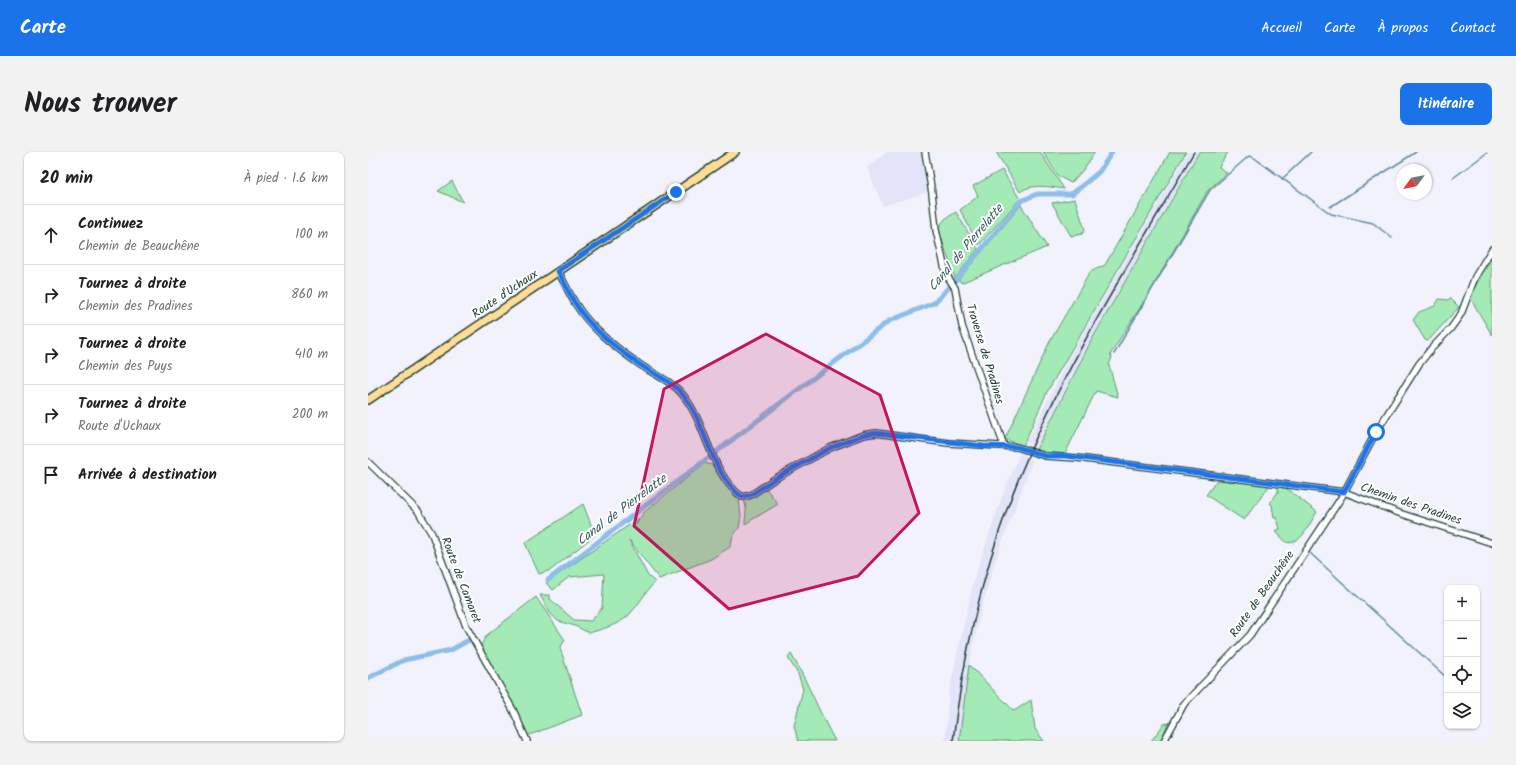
<!DOCTYPE html>
<html lang="fr">
<head>
<meta charset="utf-8">
<style>
	:root { --surface:#fff; --page:#f2f2f2; --text:#202124; --muted:#757577; --line:#e0e0e0; --accent:#1a73e8 }
	body { margin:0; font-family:Kalam,sans-serif; background:var(--page); color:var(--text) }
	.controls { position:absolute; right:12px; bottom:12px; display:grid; overflow:hidden; border-radius:8px; box-shadow:0 1px 3px #0004 }
	.controls button { width:36px; height:36px; display:grid; place-items:center; padding:0; border:0; border-bottom:1px solid var(--line); background:var(--surface); color:var(--text); font:20px sans-serif }
	.compass { position:absolute; left:1028px; top:12px; width:36px; height:36px; border-radius:50%; background:var(--surface); box-shadow:0 1px 3px #0004; rotate:237deg }
	.stop { position:absolute; width:12px; height:12px; margin:-9px; border:3px solid #1a73e8; border-radius:50%; background:#fff }
	.stop.end { background:#1a73e8; border-color:#fff; box-shadow:0 1px 4px #0008 }
	.list { margin:0; padding:0; list-style:none }
	h2 { display:flex; justify-content:space-between; align-items:center; height:52px; margin:0; padding:0 16px; font-size:17px }
	h2 small { font-size:13px; font-weight:400; color:var(--muted) }
	.list li { display:grid; grid-template-columns:26px 1fr auto; gap:12px; align-items:center; box-sizing:border-box; height:60px; padding:0 16px; border-top:1px solid var(--line) }
	.list b { display:block; font-size:15px; white-space:nowrap }
	.list p { margin:0; font-size:13px; white-space:nowrap; color:var(--muted) }
	.list em { font-size:13px; font-style:normal; color:var(--muted) }
	.icon { flex:none; width:22px; height:22px; fill:none; stroke:currentColor; stroke-width:2; stroke-linecap:round; stroke-linejoin:round }
	.map { position:relative; flex:none; width:1124px; height:589px; overflow:hidden; border-radius:8px }
	header { display:flex; align-items:center; gap:24px; box-sizing:border-box; height:56px; padding:0 20px; background:var(--accent); color:#fff }
	header strong { font-size:19px }
	nav { display:flex; gap:22px; margin-inline-start:auto; font-size:14px }
	.intro { display:flex; align-items:center; justify-content:space-between; box-sizing:border-box; height:96px; padding:0 24px }
	h1 { margin:0; font-size:28px }
	.button { padding:10px 18px; border-radius:8px; background:var(--accent); color:#fff; font-size:14px; font-weight:700 }
	main { display:flex; gap:24px; padding:0 24px }
	aside { flex:1; background:var(--surface); border-radius:8px; box-shadow:0 1px 3px #0004 }
	.map>svg:first-child { display:block }
	.built { fill:#e3e3f9 }
	.green { fill:#a3eab6; stroke:#619475 }
	.lines { fill:none; stroke-linecap:round; stroke-linejoin:round }
	.stream { stroke:#618aa0; stroke-width:1.5 }
	.canal { stroke:#8dbee8; stroke-width:5 }
	.minor-casing { stroke:#1f3d34; stroke-width:8 }
	.major-casing { stroke:#1f3d34; stroke-width:10 }
	.minor { stroke:#fff; stroke-width:5.5 }
	.major { stroke:#ffdd96; stroke-width:7 }
	.rail { stroke:#1f3d34; stroke-width:1.5 }
	.route { stroke:#1a73e8; stroke-width:5 }
	.marked { fill:#c2185b; fill-opacity:0.2; stroke:#c2185b; stroke-width:3; stroke-linejoin:round }
	.labels { text-anchor:middle; dominant-baseline:central; stroke-width:4; stroke-linejoin:round; paint-order:stroke }
	.street-label { font-size:12px; fill:#1f3d34; stroke:#fff }
	.water-label { font-size:13px; font-style:italic; fill:#3a5d61; stroke:#fff }
</style>
</head>
<body>
<header>
<strong>Carte</strong>
<nav><a>Accueil</a><a>Carte</a><a>À propos</a><a>Contact</a></nav>
</header>
<div class="intro"><h1>Nous trouver</h1><a class="button">Itinéraire</a></div>
<main>
<aside>
<h2>20 min<small>À pied · 1.6 km</small></h2>
<ul class="list">
<li><svg class="icon" aria-label="ahead" viewBox="0 0 24 24"><path d="M12 20V5M6 11l6-6 6 6"/></svg><div><b>Continuez</b><p>Chemin de Beauchêne</p></div><em>100 m</em></li>
<li><svg class="icon" aria-label="right" viewBox="0 0 24 24"><path d="M7 20v-9h11M14 6l5 5-5 5"/></svg><div><b>Tournez à droite</b><p>Chemin des Pradines</p></div><em>860 m</em></li>
<li><svg class="icon" aria-label="right" viewBox="0 0 24 24"><path d="M7 20v-9h11M14 6l5 5-5 5"/></svg><div><b>Tournez à droite</b><p>Chemin des Puys</p></div><em>410 m</em></li>
<li><svg class="icon" aria-label="right" viewBox="0 0 24 24"><path d="M7 20v-9h11M14 6l5 5-5 5"/></svg><div><b>Tournez à droite</b><p>Route d'Uchaux</p></div><em>200 m</em></li>
<li><svg class="icon" aria-label="arrive" viewBox="0 0 24 24"><path d="M6 21V4h12l-3 4 3 4H6"/></svg><div><b>Arrivée à destination</b></div></li>
</ul>
</aside>
<div class="map">
<svg width="1124" height="589" viewBox="0 0 1124 589">
	<rect width="100%" height="100%" fill="#f2f2fc"/>
	<filter id="ink" filterUnits="userSpaceOnUse"><feTurbulence type="fractalNoise" baseFrequency=".025" numOctaves="2"/><feDisplacementMap in="SourceGraphic" scale="8" xChannelSelector="R" yChannelSelector="G"/><feConvolveMatrix kernelMatrix="1 2 1 2 8 2 1 2 1" color-interpolation-filters="sRGB"/></filter>
	<g filter="url(#ink)">
		<path class="built" d="M519 0H555L563 39 515 54 499 16Z
			M820 0H830L717 198 668 296 658 291 701 206Z
			M652 301 665 308 627 409 613 458 601 513 591 589H577L581 540 606 427 634 345Z"/>
		<path class="green" d="M628 0H672L696 37C682 35 664 31 652 40Z
			M675 0H727L715 18 703 31 690 24Z
			M802 0H818L679 240 655 294 637 287 681 191 722 120 737 113Z
			M831 0H860L851 15 859 21 840 38 783 138 742 203 744 205 741 213 750 245 728 239 697 302H676L668 298 723 189Z
			M634 18 652 47 611 93 592 58 610 44 605 34Z
			M84 29 95 50 70 39Z
			M707 47 717 78 714 82 703 84 684 51Z
			M653 53 679 95 593 131 591 127Z
			M588 60 610 97 587 126 570 76 577 67Z
			M1124 106V183L1101 144Z
			M1082 146 1091 155 1060 189 1057 188 1045 168 1051 160 1067 154 1071 147 1080 148Z
			M337 311 344 313 371 347 373 364 371 376 365 384 362 395 343 407 291 427 261 388 280 424 287 430C277 440 271 453 261 463 251 473 234 477 221 481L207 474 190 469 182 461 172 443H182V447L206 468 223 469 234 456 236 422 201 425 185 438 178 431 271 366 268 373 275 361Z
			M849 328 902 333 876 368 838 343Z
			M910 334 919 337 949 360C942 370 933 395 918 390L907 379 912 377 909 366H906L904 353 902 351 910 340Z
			M397 335 410 352 377 372 378 356 376 347Z
			M215 352 227 383 183 418 171 422 157 391Z
			M168 445 197 488 192 496 214 563 159 584 119 508 113 493 119 483Z
			M423 502C440 530 451 560 467 589H430L426 574 435 537 430 522 420 506Z
			M601 513 646 559 663 548 667 577 676 589H591Z
			M800 571 793 589H783L796 572Z"/>
		<g class="lines">
			<path class="stream" d="M1085 26 1120 0
				M914 27 943 0
				M962 55 1048 0
				M746 202 842 38 881 4 885 5 963 62 1005 71 1024 86
				M979 345 995 350
				M942 401 1079 526"/>
			<path class="canal" d="M348 300 521 169 566 151 588 128 653 49 669 42H704L731 20 744 0
				M180 428 340 306
				M0 526 36 508 83 498 101 488"/>
			<g class="minor-casing">
				<path id="minor" d="M557 0 564 41 568 78 578 122 587 136 594 174 636 294
					M190 119C196 130 201 141 207 151 222 176 247 195 271 212 285 222 304 229 315 243 340 274 341 320 374 345L383 343 408 326 462 296 495 283 508 281 580 291 649 295 677 304 709 306 976 340 1031 361 1124 391
					M0 310 50 359 64 382 98 474 145 558 159 589
					M796 589 816 552 882 483 973 346 1008 280 1051 212 1063 197 1083 176 1093 162 1107 125 1124 97"/>
			</g>
			<g class="major-casing">
				<path id="major" d="M0 248 367 0"/>
			</g>
			<use href="#minor" class="minor"/>
			<use href="#major" class="major"/>
			<path class="rail" d="M585 589C597 488 622 390 663 297 708 195 770 97 826 0"/>
		</g>
	</g>
	<g class="lines" filter="url(#ink)">
		<path class="route" d="M308 40 190 119C196 130 201 141 207 151 222 176 247 195 271 212 285 222 304 229 315 243 340 274 341 320 374 345L383 343 408 326 462 296 495 283 508 281 615 294 649 295 677 304H698L976 340 1008 280"/>
	</g>
	<path class="marked" d="M398 182 512 243 551 361 490 424 361 457 266 374 296 237Z"/>
	<g class="labels">
		<g class="street-label">
			<text transform="translate(137 142) rotate(-34)">Route d'Uchaux</text>
			<text transform="translate(617 202) rotate(73)">Traverse de Pradines</text>
			<text transform="translate(1043 352) rotate(19)">Chemin des Pradines</text>
			<text transform="translate(93 428) rotate(69)">Route de Camaret</text>
			<text transform="translate(894 442) rotate(-55)">Route de Beauchêne</text>
		</g>
		<g class="water-label">
			<text transform="translate(598 96) rotate(-50)">Canal de Pierrelatte</text>
			<text transform="translate(254 358) rotate(-37)">Canal de Pierrelatte</text>
		</g>
	</g>
</svg>
<div class="controls">
<button>+</button>
<button>−</button>
<button><svg class="icon" aria-label="locate" viewBox="0 0 24 24"><circle cx="12" cy="12" r="6"/><path d="M12 2v4M12 18v4M2 12h4M18 12h4"/></svg></button>
<button><svg class="icon" aria-label="layers" viewBox="0 0 24 24"><path d="M12 4l9 5-9 5-9-5zM3 14l9 5 9-5"/></svg></button>
</div>
<svg class="compass" viewBox="-18 -18 36 36"><path d="M0-13l5 13h-10z" fill="#e53935"/><path d="M0 13l5-13h-10z" fill="#757577"/></svg>
<div class="stop" style="left:1008px;top:280px"></div>
<div class="stop end" style="left:308px;top:40px"></div>
</div>
</main>
</body>
</html>
